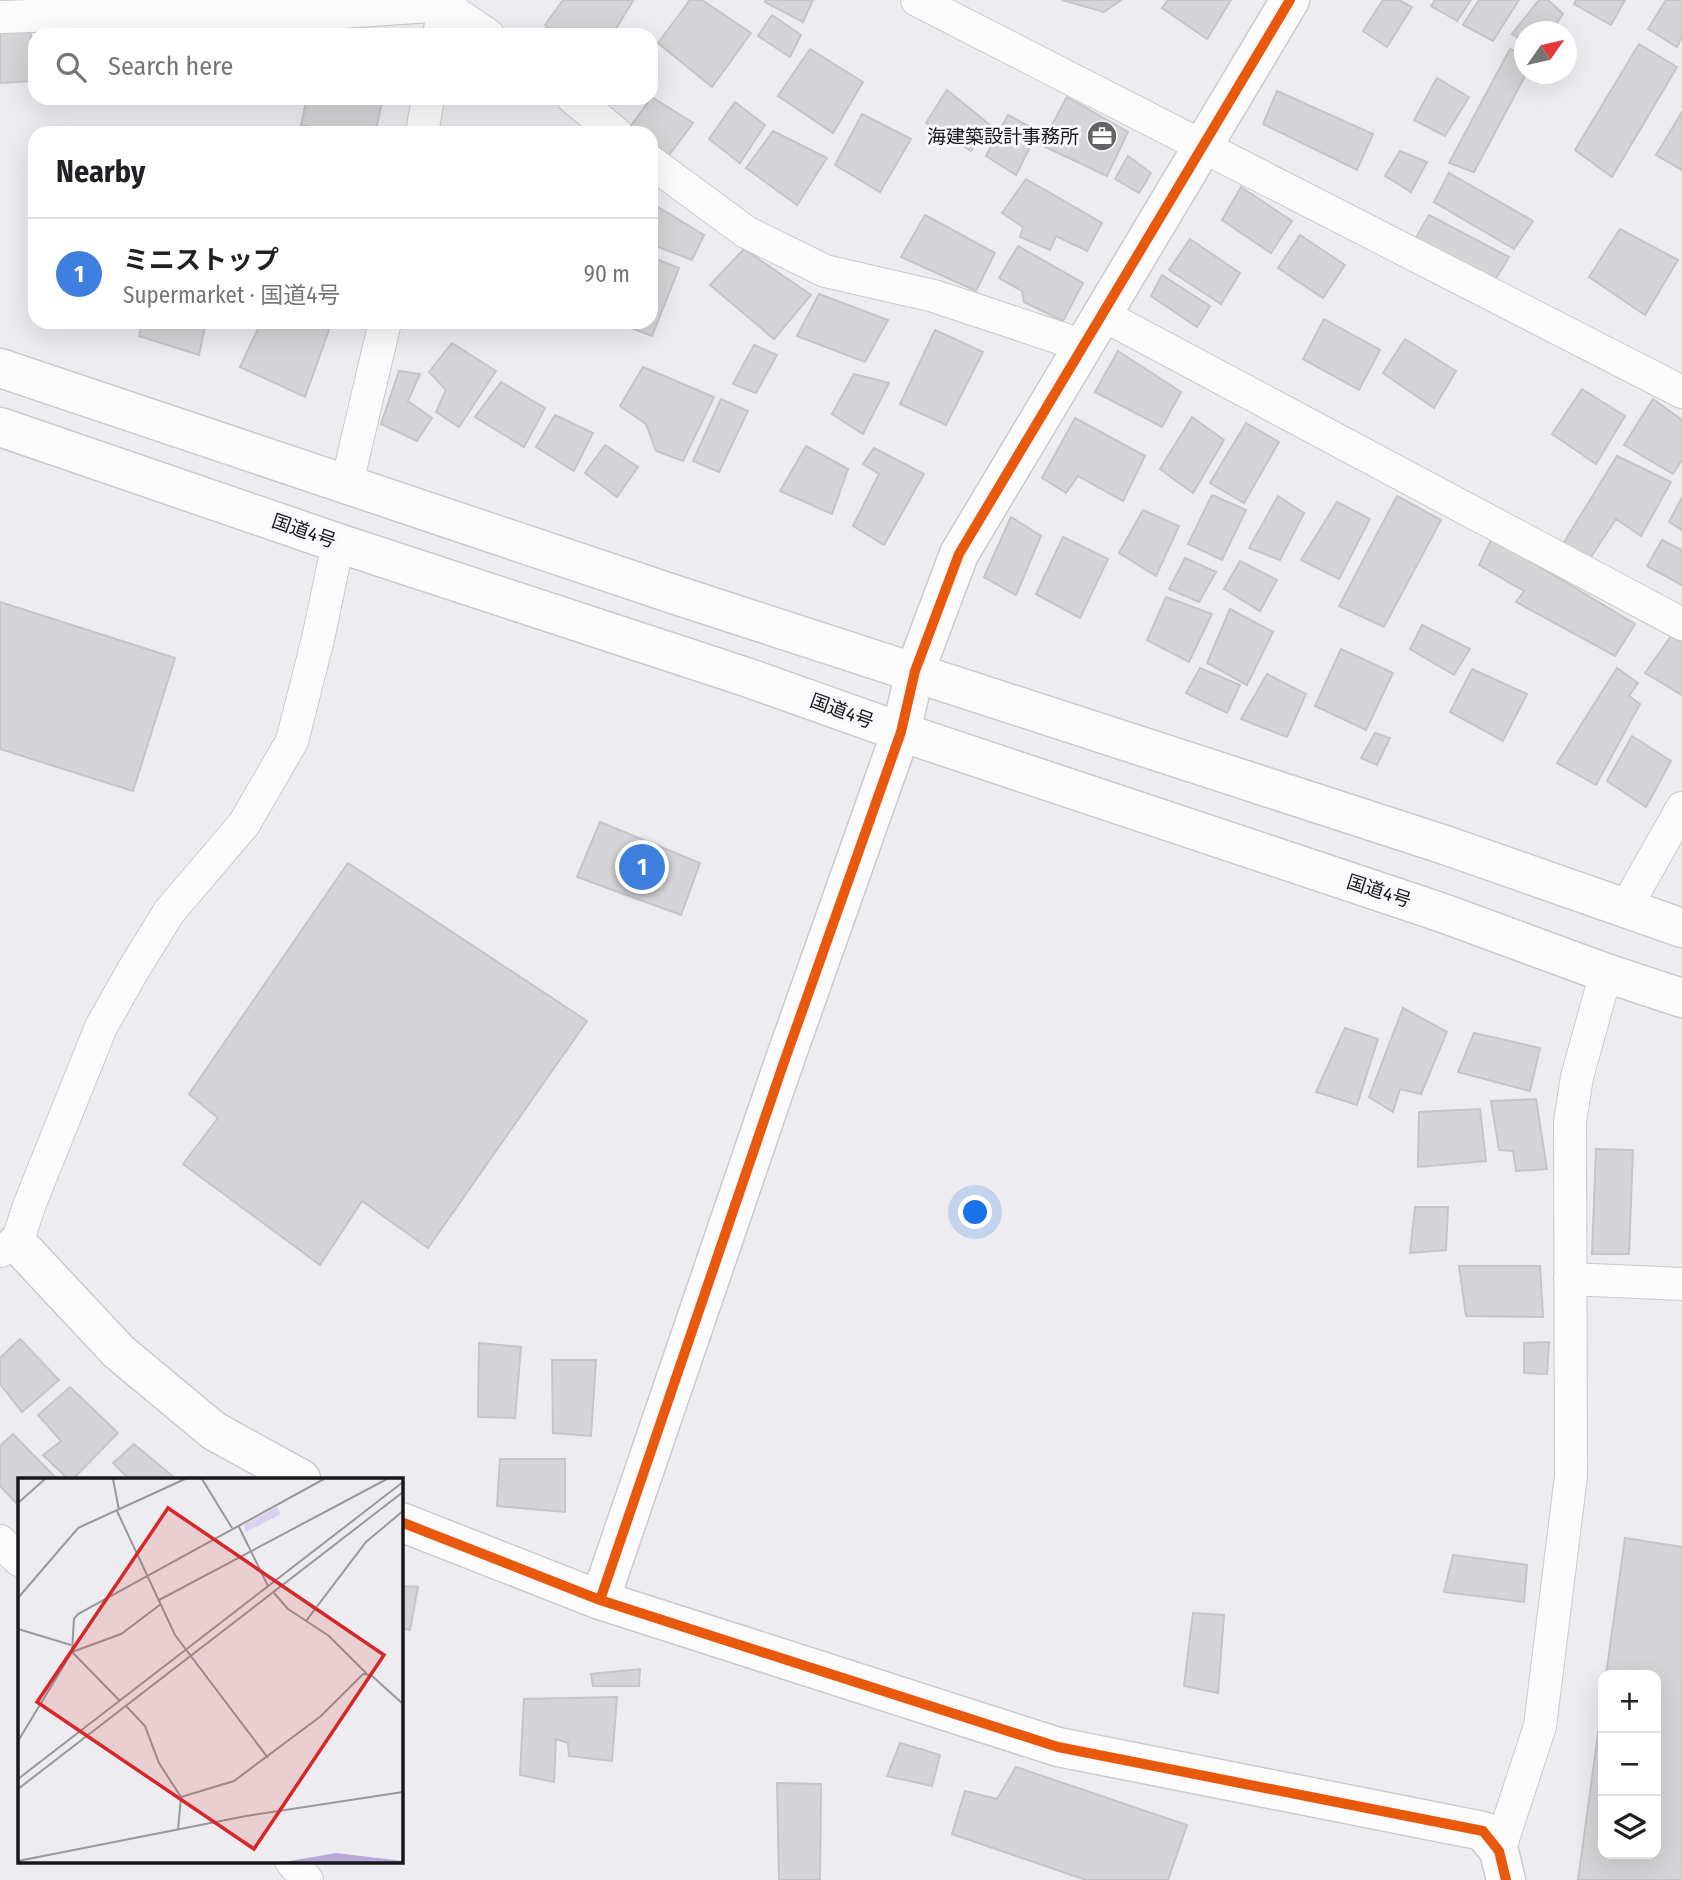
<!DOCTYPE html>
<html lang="en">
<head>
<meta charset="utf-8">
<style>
	:root { --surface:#fff; --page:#f6f6f6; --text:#202124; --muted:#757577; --line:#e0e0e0; --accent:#636265 }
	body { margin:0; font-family:"Fira Sans Condensed","Noto Sans JP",sans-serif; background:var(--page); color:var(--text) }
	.controls { position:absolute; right:21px; bottom:21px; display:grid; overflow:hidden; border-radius:14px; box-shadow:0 7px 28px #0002 }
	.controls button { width:63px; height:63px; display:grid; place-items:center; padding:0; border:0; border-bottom:2px solid var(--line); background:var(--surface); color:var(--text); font:35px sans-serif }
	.compass { position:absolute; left:1514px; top:21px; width:63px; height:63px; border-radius:50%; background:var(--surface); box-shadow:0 7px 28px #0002; rotate:56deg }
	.you { position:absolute; left:976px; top:1213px; width:24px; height:24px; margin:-18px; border:5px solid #fff; border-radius:50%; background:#1a73e8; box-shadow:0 0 0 10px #1a73e833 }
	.badge { display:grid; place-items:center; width:46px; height:46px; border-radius:50%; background:var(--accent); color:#fff; font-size:23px; font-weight:700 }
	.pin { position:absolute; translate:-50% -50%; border:4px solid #fff; box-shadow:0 2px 7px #0006 }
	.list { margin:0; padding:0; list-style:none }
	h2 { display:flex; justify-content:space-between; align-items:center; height:91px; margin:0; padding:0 28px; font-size:30px }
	h2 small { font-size:23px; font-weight:400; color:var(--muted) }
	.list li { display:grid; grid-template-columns:46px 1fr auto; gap:21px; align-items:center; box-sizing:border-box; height:112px; padding:0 28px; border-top:2px solid var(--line) }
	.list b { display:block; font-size:26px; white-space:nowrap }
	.list p { margin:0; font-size:23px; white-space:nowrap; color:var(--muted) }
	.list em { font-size:23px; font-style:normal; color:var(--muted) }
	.icon { flex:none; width:38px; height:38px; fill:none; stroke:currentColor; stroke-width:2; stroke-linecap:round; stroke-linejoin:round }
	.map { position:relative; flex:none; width:1682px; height:1880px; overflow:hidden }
	.search { position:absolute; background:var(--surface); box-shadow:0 7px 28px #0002; left:28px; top:28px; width:630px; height:77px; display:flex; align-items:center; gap:18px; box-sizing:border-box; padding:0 24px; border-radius:21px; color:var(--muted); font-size:26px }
	.panel { position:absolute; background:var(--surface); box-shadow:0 7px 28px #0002; left:28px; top:126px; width:630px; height:203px; border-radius:21px }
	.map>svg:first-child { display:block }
	.building { fill:#d5d5d8; stroke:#c5c4c7; stroke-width:2 }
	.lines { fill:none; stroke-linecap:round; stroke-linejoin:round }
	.minor-casing { stroke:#cac9cc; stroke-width:34 }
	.tertiary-casing { stroke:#cac9cc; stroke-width:41 }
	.trunk-casing { stroke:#cac9cc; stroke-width:41 }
	.minor { stroke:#fcfcfd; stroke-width:32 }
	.tertiary { stroke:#fcfcfd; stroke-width:38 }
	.trunk { stroke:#fcfcfd; stroke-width:38 }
	.cycleway-casing { stroke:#f9f8fe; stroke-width:15 }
	.cycleway { stroke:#e8590c; stroke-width:10 }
	.labels { text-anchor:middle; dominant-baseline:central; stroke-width:6; stroke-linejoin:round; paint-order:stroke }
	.poi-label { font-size:19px; fill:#18171a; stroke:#f9f8fe; text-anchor:end }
	.street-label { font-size:19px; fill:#18171a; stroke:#f9f8fe }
	.inset-road { fill:none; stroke:#98979a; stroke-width:2 }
	.view { fill:#d62828; fill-opacity:0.15; stroke:#d62828; stroke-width:3.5 }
	.inset-edge { fill:none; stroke:#18171a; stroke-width:3.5 }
</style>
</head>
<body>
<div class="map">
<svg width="1682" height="1880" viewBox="0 0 1682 1880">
	<rect width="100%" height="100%" fill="#edecf0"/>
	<path class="building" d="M563 0H632L633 1 617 27 607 35H557L545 25Z
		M690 0H702L751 33 712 87 658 43Z
		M766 0H813L803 22 765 2Z
		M1062 0H1121L1104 12Z
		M1168 0H1231L1207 39 1162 8Z
		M1383 0H1399L1412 7 1387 47 1363 31Z
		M1435 0H1471L1457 21 1431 6Z
		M1479 0H1519L1493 41 1463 25Z
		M1539 0H1548L1563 14 1551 32H1524V42L1512 34Z
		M1576 0H1625L1611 25 1574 4Z
		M1666 0H1682V37L1677 47 1648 29Z
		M772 15 801 35 790 57 758 36Z
		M0 30 31 31 30 81 0 83Z
		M1639 44 1677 67 1612 177 1575 150Z
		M810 49 863 82 833 133 778 96Z
		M1510 49 1524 54 1526 74 1474 172 1449 163Z
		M1437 78 1469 97 1445 136 1414 120Z
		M947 90 990 125 971 151 926 123Z
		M1277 91 1373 134 1357 170 1263 124Z
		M652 97 693 123 666 159 651 148V133L627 131Z
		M1067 97 1128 132 1107 176 1041 145Z
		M307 98H383L375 133H336L301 125Z
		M735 102 765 125 740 163 709 139Z
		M1682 112V170L1656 155Z
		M862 114 911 139 880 192 835 165Z
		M1008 115 1038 131 1016 175 986 156Z
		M773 131 827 158 797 205 746 168Z
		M1400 151 1427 162 1411 192 1385 176Z
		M1128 156 1151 173 1139 193 1115 179Z
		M1449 173 1533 221 1514 249 1434 202Z
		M1026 179 1102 223 1087 251 1056 236 1050 250 1020 237 1023 227 1002 213Z
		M1241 187 1292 221 1271 253 1222 220Z
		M658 207 704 235 692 260 651 244V217Z
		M925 215 995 253 976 291 901 257Z
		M1429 215 1509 257 1494 282 1414 241Z
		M1620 229 1678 260 1645 315 1589 277Z
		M1300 235 1345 265 1323 298 1278 268Z
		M1190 239 1240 273 1221 304 1169 270Z
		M1018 246 1083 283 1063 321 1024 302 1022 291 999 278Z
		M744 249 811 295 774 339 710 285Z
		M651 257 679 268 652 336 616 322H651Z
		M1162 275 1210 306 1197 327 1151 296Z
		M819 294 888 320 865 362 797 336Z
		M1324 319 1380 350 1359 390 1303 359Z
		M142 322H206L199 355 139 336Z
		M261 322H309L329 330 305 397 240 367Z
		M935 330 983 352 946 425 900 404Z
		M1405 339 1456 371 1434 408 1383 373Z
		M452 343 496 371 459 427 436 412 446 390 429 372Z
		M754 345 777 355 756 393 733 384Z
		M1118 351 1181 392 1162 427 1095 392Z
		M643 367 714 397 683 461 656 451 646 424 620 406Z
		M399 371 420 374 408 401 432 418 417 441 381 424Z
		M854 374 889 383 863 434 832 414Z
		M501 382 545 408 524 447 475 417Z
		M1582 389 1625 416 1596 464 1552 434Z
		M721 399 748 411 719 472 693 461Z
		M1653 399 1682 420V460L1673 474 1624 445Z
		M555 415 593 433 574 471 536 447Z
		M1192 417 1224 440 1193 493 1160 469Z
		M1075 418 1145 456 1123 501 1078 476 1066 493 1042 478Z
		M1246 423 1279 442 1244 503 1210 483Z
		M605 445 638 467 617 497 585 473Z
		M806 446 848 469 832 514 780 491Z
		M874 448 924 474 884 545 853 526 879 474 863 464Z
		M1617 456 1671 482 1641 536 1616 519 1589 560 1563 544Z
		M1212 495 1246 510 1222 560 1188 544Z
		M1278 496 1304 513 1280 560 1249 548Z
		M1397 496 1441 520 1384 627 1339 606Z
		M1682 497V530L1669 522Z
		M1337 502 1370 519 1339 579 1301 560Z
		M1143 510 1179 526 1156 576 1119 553Z
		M1011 517 1041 536 1016 595 984 577Z
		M1063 537 1108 559 1080 618 1036 594Z
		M1492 538 1635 624 1615 656 1516 602 1524 591 1479 565Z
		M1662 540 1682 550V585L1647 566Z
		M1185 558 1216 572 1199 602 1169 589Z
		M1240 561 1277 580 1260 611 1224 589Z
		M1166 597 1212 614 1189 662 1147 640Z
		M0 602 175 658 133 791 0 749Z
		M1230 609 1273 632 1247 685 1207 663Z
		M1422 625 1470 649 1454 675 1410 649Z
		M1671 636 1682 643V695L1645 673Z
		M1341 649 1393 673 1366 730 1315 706Z
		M1200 668 1240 685 1227 713 1186 693Z
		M1617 668 1638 683 1629 696 1640 704 1596 785 1557 763Z
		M1472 669 1527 694 1503 741 1450 712Z
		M1267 674 1306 694 1287 737 1241 719Z
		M1375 733 1390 738 1377 765 1361 758Z
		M1632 736 1671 761 1646 807 1607 781Z
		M600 822 700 863 681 915 577 877Z
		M348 863 587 1021 428 1248 362 1201 320 1265 183 1164 218 1118 189 1094Z
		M1403 1008 1447 1032 1421 1094 1400 1089 1393 1112 1369 1097Z
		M1345 1028 1378 1039 1357 1105 1316 1092Z
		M1474 1033 1540 1048 1530 1091 1458 1072Z
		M1536 1099 1547 1169 1516 1171 1513 1151 1499 1150 1491 1101Z
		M1480 1109 1486 1161 1418 1167 1419 1112Z
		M1596 1149 1633 1150 1629 1254H1592Z
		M1415 1207H1448L1446 1250 1410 1253Z
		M1459 1266H1540L1543 1317 1466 1316Z
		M20 1339 59 1380 22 1412 0 1384V1358Z
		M1549 1342 1547 1374 1524 1373V1343Z
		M479 1343 521 1347 515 1418 478 1417Z
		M552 1360H596L591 1436 553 1433Z
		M70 1387 118 1433 73 1479H68L43 1455 61 1441 38 1415Z
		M13 1434 57 1479H19V1506L0 1486V1446Z
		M134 1444 176 1479H129L113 1463Z
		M500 1459H565V1512L497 1506Z
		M1625 1538 1682 1547V1880H1578L1603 1698V1854H1656V1675H1606Z
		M1453 1555 1527 1565 1524 1602 1444 1592Z
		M401 1586 418 1587 410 1630 401 1628Z
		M1193 1613 1224 1615 1218 1693 1184 1686Z
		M640 1669 639 1686H593L591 1674Z
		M617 1697 612 1761 569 1756 568 1743 556 1739 554 1782 520 1775 524 1699Z
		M900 1743 940 1755 932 1786 887 1776Z
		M1016 1767 1187 1825 1168 1880H1086L952 1834 965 1791 997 1799Z
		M777 1783 821 1784 820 1880H779Z"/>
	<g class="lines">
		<g class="minor-casing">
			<path id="minor" d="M917 0 1682 392
				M444 5 488 35
				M0 17 90 14 300 15 444 5 451 0
				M439 35 444 5
				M573 98 616 133
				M422 133 428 98
				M651 162 746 232 825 271 934 296 1084 346
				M1103 315 1682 624
				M347 483 385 322
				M1625 909 1682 808
				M0 1251 17 1243 29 1206 101 1027 132 972 169 912 244 824 292 741 318 639 338 543
				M1570 1279 1682 1284
				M0 1541 19 1560
				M1499 1851 1540 1726 1571 1476 1570 1122 1577 1077 1606 973
				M291 1861 307 1880"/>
		</g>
		<g class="tertiary-casing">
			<path id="tertiary" d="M17 1243 119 1352 214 1431 301 1479
				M401 1522 600 1600 1058 1747 1483 1831 1499 1851 1506 1880
				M600 1600 783 1065 901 732 915 671 959 554 1290 0"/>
		</g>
		<g class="trunk-casing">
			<path id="trunk" d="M0 368 676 595 1445 845 1682 928
				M0 427 338 543 746 677 901 732 1440 912 1606 973 1682 998"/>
		</g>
		<use href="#minor" class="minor"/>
		<use href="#tertiary" class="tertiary"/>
		<use href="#trunk" class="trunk"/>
		<g class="cycleway-casing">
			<path id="cycleway" d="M401 1522 600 1600 1058 1747 1483 1831 1499 1851 1506 1880
				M600 1600 783 1065 901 732 915 671 959 554 1290 0"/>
		</g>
		<use href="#cycleway" class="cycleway"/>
	</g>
	<defs>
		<g id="office-disc" transform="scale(1.575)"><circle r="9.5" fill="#636265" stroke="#f9f8fe"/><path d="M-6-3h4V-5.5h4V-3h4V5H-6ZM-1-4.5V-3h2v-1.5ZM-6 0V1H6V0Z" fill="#fff"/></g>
	</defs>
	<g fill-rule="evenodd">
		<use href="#office-disc" x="1102" y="136"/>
	</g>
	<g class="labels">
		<g class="poi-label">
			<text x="1079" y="136">海建築設計事務所</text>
		</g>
		<g class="street-label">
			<text transform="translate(304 531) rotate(19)">国道4号</text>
			<text transform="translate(842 711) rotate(20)">国道4号</text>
			<text transform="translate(1379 891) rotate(18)">国道4号</text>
		</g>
	</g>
	<g transform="translate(18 1478)">
		<rect width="385" height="385" fill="#edecf0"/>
		<path d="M259 29 263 36 228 54 226 47Z" fill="#dad0ef"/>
		<path d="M318 375 385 383V384H266Z" fill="#b8a9d9"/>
		<path class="inset-road" d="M95 1 101 32M184 1 214 50M0 25 27 1M99 33 157 157 250 280M220 47 250 108M256 115 270 131 311 158 349 196M0 120 60 50 167 1M141 122 369 1M288 143 348 64 385 33M0 151 53 167M54 174 103 156 143 126M54 174 101 222M108 228 127 248 141 285 163 319 160 352M0 263 54 174 56 141 60 136 306 1M0 301 385 4M0 311 385 14M163 319 216 303 303 238 345 196 353 197 385 226M0 383 228 338 385 314"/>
		<path class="view" d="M150 30 366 177 236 371 19 224Z"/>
		<rect width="385" height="385" class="inset-edge"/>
	</g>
</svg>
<div class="controls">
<button>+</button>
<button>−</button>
<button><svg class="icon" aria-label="layers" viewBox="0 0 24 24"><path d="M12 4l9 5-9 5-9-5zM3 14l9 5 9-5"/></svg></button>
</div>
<svg class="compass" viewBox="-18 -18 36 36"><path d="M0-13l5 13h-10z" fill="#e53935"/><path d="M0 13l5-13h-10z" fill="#757577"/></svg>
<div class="you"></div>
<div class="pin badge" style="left:642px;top:867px;background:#3f7fe0">1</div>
<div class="search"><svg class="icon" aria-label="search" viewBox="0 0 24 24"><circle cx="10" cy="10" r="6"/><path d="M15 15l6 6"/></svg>Search here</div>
<section class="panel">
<h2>Nearby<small></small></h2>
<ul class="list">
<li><span class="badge" style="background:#3f7fe0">1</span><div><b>ミニストップ</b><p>Supermarket · 国道4号</p></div><em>90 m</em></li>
</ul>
</section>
</div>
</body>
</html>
